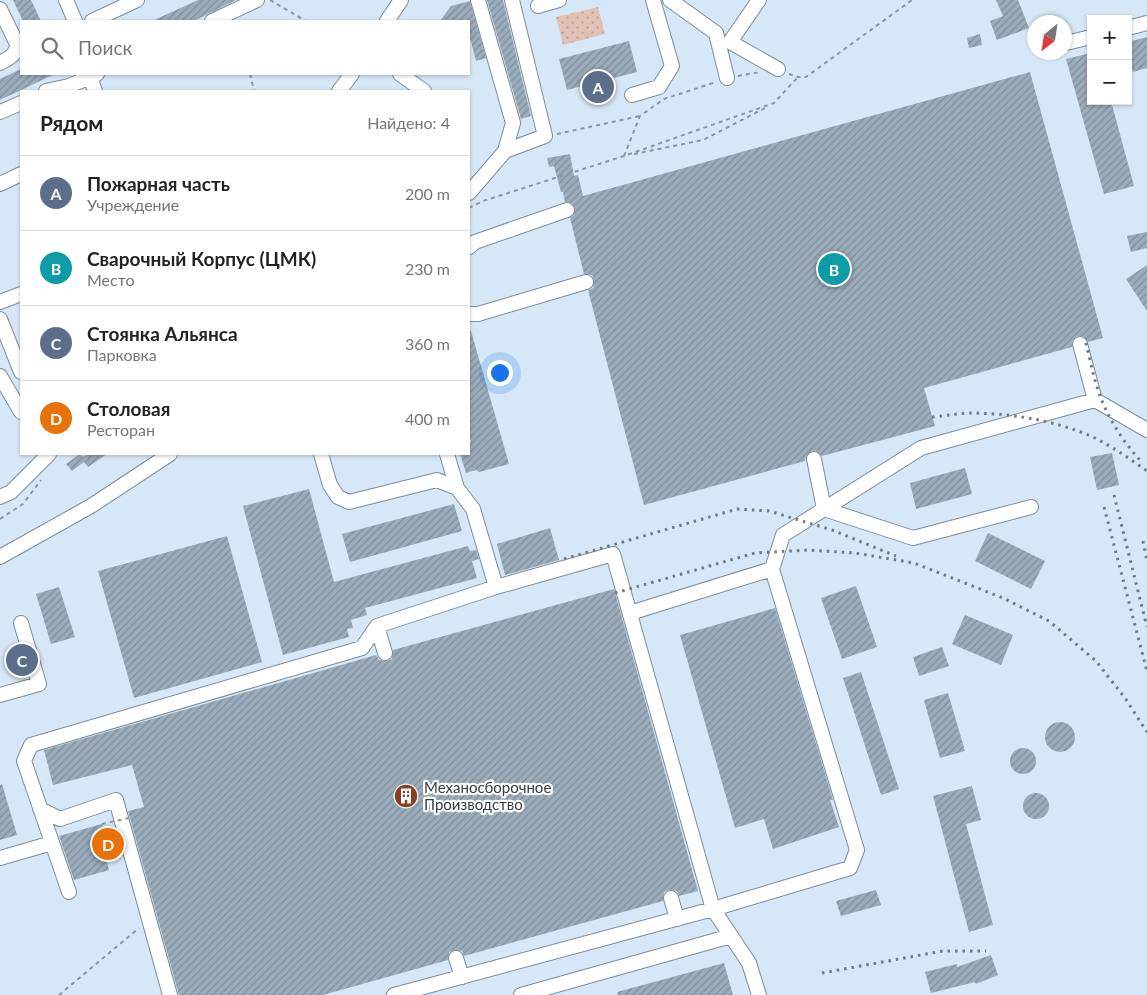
<!DOCTYPE html>
<html lang="ru">
<head>
<meta charset="utf-8">
<style>
	:root { --surface:#fff; --page:#f2f2f2; --text:#222; --muted:#767676; --line:#e0e0e0; --accent:#883f22 }
	body { margin:0; font-family:Lato,sans-serif; background:var(--page); color:var(--text) }
	.controls { position:absolute; right:15px; top:15px; display:grid; overflow:hidden; border-radius:0px; box-shadow:0 1px 4px #0004 }
	.controls button { width:45px; height:45px; display:grid; place-items:center; padding:0; border:0; border-bottom:1px solid var(--line); background:var(--surface); color:var(--text); font:25px sans-serif }
	.compass { position:absolute; left:1027px; top:15px; width:45px; height:45px; border-radius:50%; background:var(--surface); box-shadow:0 1px 4px #0004; rotate:210deg }
	.you { position:absolute; left:499px; top:372px; width:18px; height:18px; margin:-12px; border:4px solid #fff; border-radius:50%; background:#1a73e8; box-shadow:0 0 0 8px #1a73e833 }
	.badge { display:grid; place-items:center; width:32px; height:32px; border-radius:50%; background:var(--accent); color:#fff; font-size:16px; font-weight:700 }
	.pin { position:absolute; translate:-50% -50%; border:2px solid #fff; box-shadow:0 1px 5px #0006 }
	.list { margin:0; padding:0; list-style:none }
	h2 { display:flex; justify-content:space-between; align-items:center; height:65px; margin:0; padding:0 20px; font-size:21px }
	h2 small { font-size:16px; font-weight:400; color:var(--muted) }
	.list li { display:grid; grid-template-columns:32px 1fr auto; gap:15px; align-items:center; box-sizing:border-box; height:75px; padding:0 20px; border-top:1px solid var(--line) }
	.list b { display:block; font-size:19px; white-space:nowrap }
	.list p { margin:0; font-size:16px; white-space:nowrap; color:var(--muted) }
	.list em { font-size:16px; font-style:normal; color:var(--muted) }
	.icon { flex:none; width:28px; height:28px; fill:none; stroke:currentColor; stroke-width:2; stroke-linecap:round; stroke-linejoin:round }
	.map { position:relative; flex:none; width:1147px; height:995px; overflow:hidden }
	.search { position:absolute; background:var(--surface); box-shadow:0 1px 4px #0004; left:20px; top:20px; width:450px; height:55px; display:flex; align-items:center; gap:12px; box-sizing:border-box; padding:0 18px; border-radius:0px; color:var(--muted); font-size:19px }
	.panel { position:absolute; background:var(--surface); box-shadow:0 1px 4px #0004; left:20px; top:90px; width:450px; height:365px; border-radius:0px }
	.map>svg:first-child { display:block }
	.green { fill:url(#green-dots) }
	.building { fill:url(#building-hatch) }
	.lines { fill:none; stroke-linecap:round; stroke-linejoin:round }
	.minor-casing { stroke:#7b8c9a; stroke-width:16 }
	.path { stroke:#8a96a2; stroke-width:2; stroke-dasharray:4 4; stroke-linecap:butt }
	.minor { stroke:#fff; stroke-width:14 }
	.rail { stroke:#6f7a83; stroke-width:3; stroke-dasharray:2.5 5; stroke-linecap:butt }
	.path-bridge { stroke:#8a96a2; stroke-width:2; stroke-dasharray:4 4; stroke-linecap:butt }
	.labels { text-anchor:middle; dominant-baseline:central; stroke-width:4.5; stroke-linejoin:round; paint-order:stroke }
	.poi-label { font-size:15px; fill:#353c43; stroke:#fff; text-anchor:start }
</style>
</head>
<body>
<div class="map">
<svg width="1147" height="995" viewBox="0 0 1147 995">
	<defs>
		<pattern id="green-dots" width="8" height="8" patternUnits="userSpaceOnUse" patternTransform="scale(1.25)"><rect width="8" height="8" fill="#e2c1b5"/><path d="M2 2h.1M6 6h.1" fill="none" stroke="#b89e95" stroke-width="1.8" stroke-linecap="round"/></pattern>
		<pattern id="building-hatch" width="6" height="6" patternUnits="userSpaceOnUse" patternTransform="scale(1.25)"><rect width="6" height="6" fill="#9bacbb"/><path d="M-1 1l2-2M0 6l6-6M5 7l2-2" fill="none" stroke="#7f8d9a"/></pattern>
	</defs>
	<rect width="100%" height="100%" fill="#d6e8f7"/>
	<path class="green" d="M598 7 605 34 563 45 556 17Z"/>
	<path class="building" d="M13 0H31L41 21H23Z
		M198 0H236L194 21H152Z
		M487 0H503L531 116 521 119Z
		M996 0H1018L1029 28 997 40 990 21 1003 16Z
		M470 1 486 58 476 61 469 34V21H440L451 6Z
		M980 34 982 45 969 48 967 38Z
		M1147 37V68L1133 72 1128 57V42Z
		M629 41 637 72 567 90 559 59Z
		M1091 53V101H1111L1134 186 1104 194 1066 59Z
		M21 69V74H55L0 100V79Z
		M1030 72 1103 338 1088 342 1083 336H1077L1072 341V347L924 388 935 426 822 456 817 451H812L806 456 805 461 644 505 588 290 593 288 594 280 592 275 584 274 570 218 574 215 575 208 572 203 565 202 563 192H561L554 166 549 167 547 158 570 154 574 176 578 175 583 196Z
		M1147 232V248L1131 252 1127 236Z
		M1147 265V311L1126 279Z
		M469 331H471L509 464 479 472 476 470 466 473 460 454H469V442H471L469 434Z
		M1112 453 1119 485 1097 490 1090 457Z
		M80 454 83 457 88 454H107L88 467 84 462 72 471 66 464Z
		M965 468 972 494 916 509 910 483Z
		M309 489 334 582 468 546 470 551 476 550 479 559 472 561 477 578 365 608 367 615 351 620 353 628 347 629 349 637 283 655 243 506Z
		M454 504 462 531 350 562 342 534Z
		M550 528 559 560 505 575 497 544Z
		M988 533 1045 561 1031 589 975 561Z
		M227 536 262 662 134 698 98 571Z
		M856 586 877 647 842 659 821 598Z
		M59 587 75 637 51 644 36 594Z
		M614 589 698 891 679 896 677 891 669 890 664 892 663 901 464 956 462 951 454 950 449 952 448 960 323 995H179L128 811 144 807 132 765 53 785 44 750 376 655 379 660 387 661 392 659 393 650Z
		M775 608 833 800H830L839 827 773 849 764 819 735 828 680 635Z
		M965 615 1013 635 1001 665 952 644Z
		M942 647 949 666 919 676 913 657Z
		M861 672 899 789 881 795 843 678Z
		M948 693 965 751 940 758 924 700Z
		M1045 737a15 15 0 1 1 30 0a15 15 0 1 1-30 0Z
		M1010 761a13 13 0 1 1 26 0a13 13 0 1 1-26 0Z
		M2 784 17 835 0 840V785Z
		M972 786 981 820 966 824 993 925 969 932 933 796Z
		M1023 806a13 13 0 1 1 26 0a13 13 0 1 1-26 0Z
		M102 824 112 858 106 859 109 870 74 880 59 836Z
		M876 890 881 905 841 916 836 901Z
		M991 955 998 975 976 984 975 982 931 993 925 972 957 964V967Z
		M724 963 733 995H618L617 992Z"/>
	<g class="lines">
		<g class="minor-casing">
			<path id="minor" d="M66 0 75 21
				M670 0 716 33 727 78
				M759 0 730 42 778 69
				M538 6 559 0
				M0 9 17 44C17 55 9 58 0 63
				M92 21 137 0
				M212 21 257 0
				M387 21 401 0
				M1128 28 1147 23
				M1066 43 1091 37
				M89 74 95 91
				M400 74 424 91
				M46 91 69 86 97 74
				M339 91 352 74
				M632 95 659 87 672 66 653 0
				M0 112 21 103
				M505 151 545 136 512 0
				M0 184 21 174
				M469 193 505 151 513 123 478 0
				M469 247 475 242 567 210
				M0 302 21 294
				M469 314H478L586 282
				M0 319 21 372
				M1080 344 1095 400
				M0 376 21 412
				M321 454 330 485 338 497 349 502 437 480 457 488 473 509 496 587
				M447 454 457 488
				M814 459 824 509 913 538 1031 507
				M0 497 11 492 49 454
				M0 557 91 506 170 454
				M630 613 772 569 783 535 921 448 1095 400 1147 430
				M377 626 385 653
				M0 695 39 684 21 623
				M40 809 60 819 116 800 170 995
				M0 858 52 843
				M69 892 24 761 31 745 362 648 377 626 496 587 613 554 713 909 749 963 759 995
				M671 898 677 919
				M456 958 462 977
				M394 995 713 909 850 868 857 850 772 569
				M521 995 731 936"/>
		</g>
		<path class="path" d="M270 0 306 21
			M250 74 254 91
			M789 74 798 77H806L912 0
			M738 76 760 72
			M557 134 640 116
			M634 154 703 140 765 108
			M624 156 640 116 664 99 716 82
			M469 208 483 201 624 156 774 103 798 77
			M0 519 23 504 41 480
			M59 995 139 928"/>
		<use href="#minor" class="minor"/>
		<path class="rail" d="M1086 343C1090 359 1093 376 1099 393 1107 416 1123 442 1140 460
			M932 417C944 416 955 414 967 413 1009 413 1056 420 1095 438 1113 447 1130 459 1147 471
			M1114 495 1147 627
			M1104 507 1147 671
			M1143 541 1147 561
			M564 559 737 509 769 511 832 530 896 556
			M615 593 755 553 808 550 855 553 914 563 1003 598 1049 621 1096 661 1125 698 1147 732
			M822 973 943 951H986"/>
		<path class="path-bridge" d="M102 824 129 818"/>
	</g>
	<defs>
		<g id="building-disc" transform="scale(1.25)"><circle r="9.5" fill="#883f22" stroke="#fff"/><path d="M-4-6H4V6H1V3H-1V6H-4ZM-2.5-4.3h1.7v1.8h-1.7ZM.8-4.3h1.7v1.8H.8ZM-2.5-1h1.7V.8h-1.7ZM.8-1h1.7V.8H.8Z" fill="#fff"/></g>
	</defs>
	<g fill-rule="evenodd">
		<use href="#building-disc" x="406" y="796"/>
	</g>
	<g class="labels">
		<g class="poi-label">
			<text x="424" y="787">Механосборочное<tspan x="424" dy="17">Производство</tspan></text>
		</g>
	</g>
</svg>
<div class="controls">
<button>+</button>
<button>−</button>
</div>
<svg class="compass" viewBox="-18 -18 36 36"><path d="M0-13l5 13h-10z" fill="#e53935"/><path d="M0 13l5-13h-10z" fill="#767676"/></svg>
<div class="you"></div>
<div class="pin badge" style="left:598px;top:87px;background:#5c6f8a">A</div>
<div class="pin badge" style="left:834px;top:269px;background:#0f9aa8">B</div>
<div class="pin badge" style="left:22px;top:660px;background:#5c6f8a">C</div>
<div class="pin badge" style="left:108px;top:844px;background:#e8710a">D</div>
<div class="search"><svg class="icon" aria-label="search" viewBox="0 0 24 24"><circle cx="10" cy="10" r="6"/><path d="M15 15l6 6"/></svg>Поиск</div>
<section class="panel">
<h2>Рядом<small>Найдено: 4</small></h2>
<ul class="list">
<li><span class="badge" style="background:#5c6f8a">A</span><div><b>Пожарная часть</b><p>Учреждение</p></div><em>200 m</em></li>
<li><span class="badge" style="background:#0f9aa8">B</span><div><b>Сварочный Корпус (ЦМК)</b><p>Место</p></div><em>230 m</em></li>
<li><span class="badge" style="background:#5c6f8a">C</span><div><b>Стоянка Альянса</b><p>Парковка</p></div><em>360 m</em></li>
<li><span class="badge" style="background:#e8710a">D</span><div><b>Столовая</b><p>Ресторан</p></div><em>400 m</em></li>
</ul>
</section>
</div>
</body>
</html>
